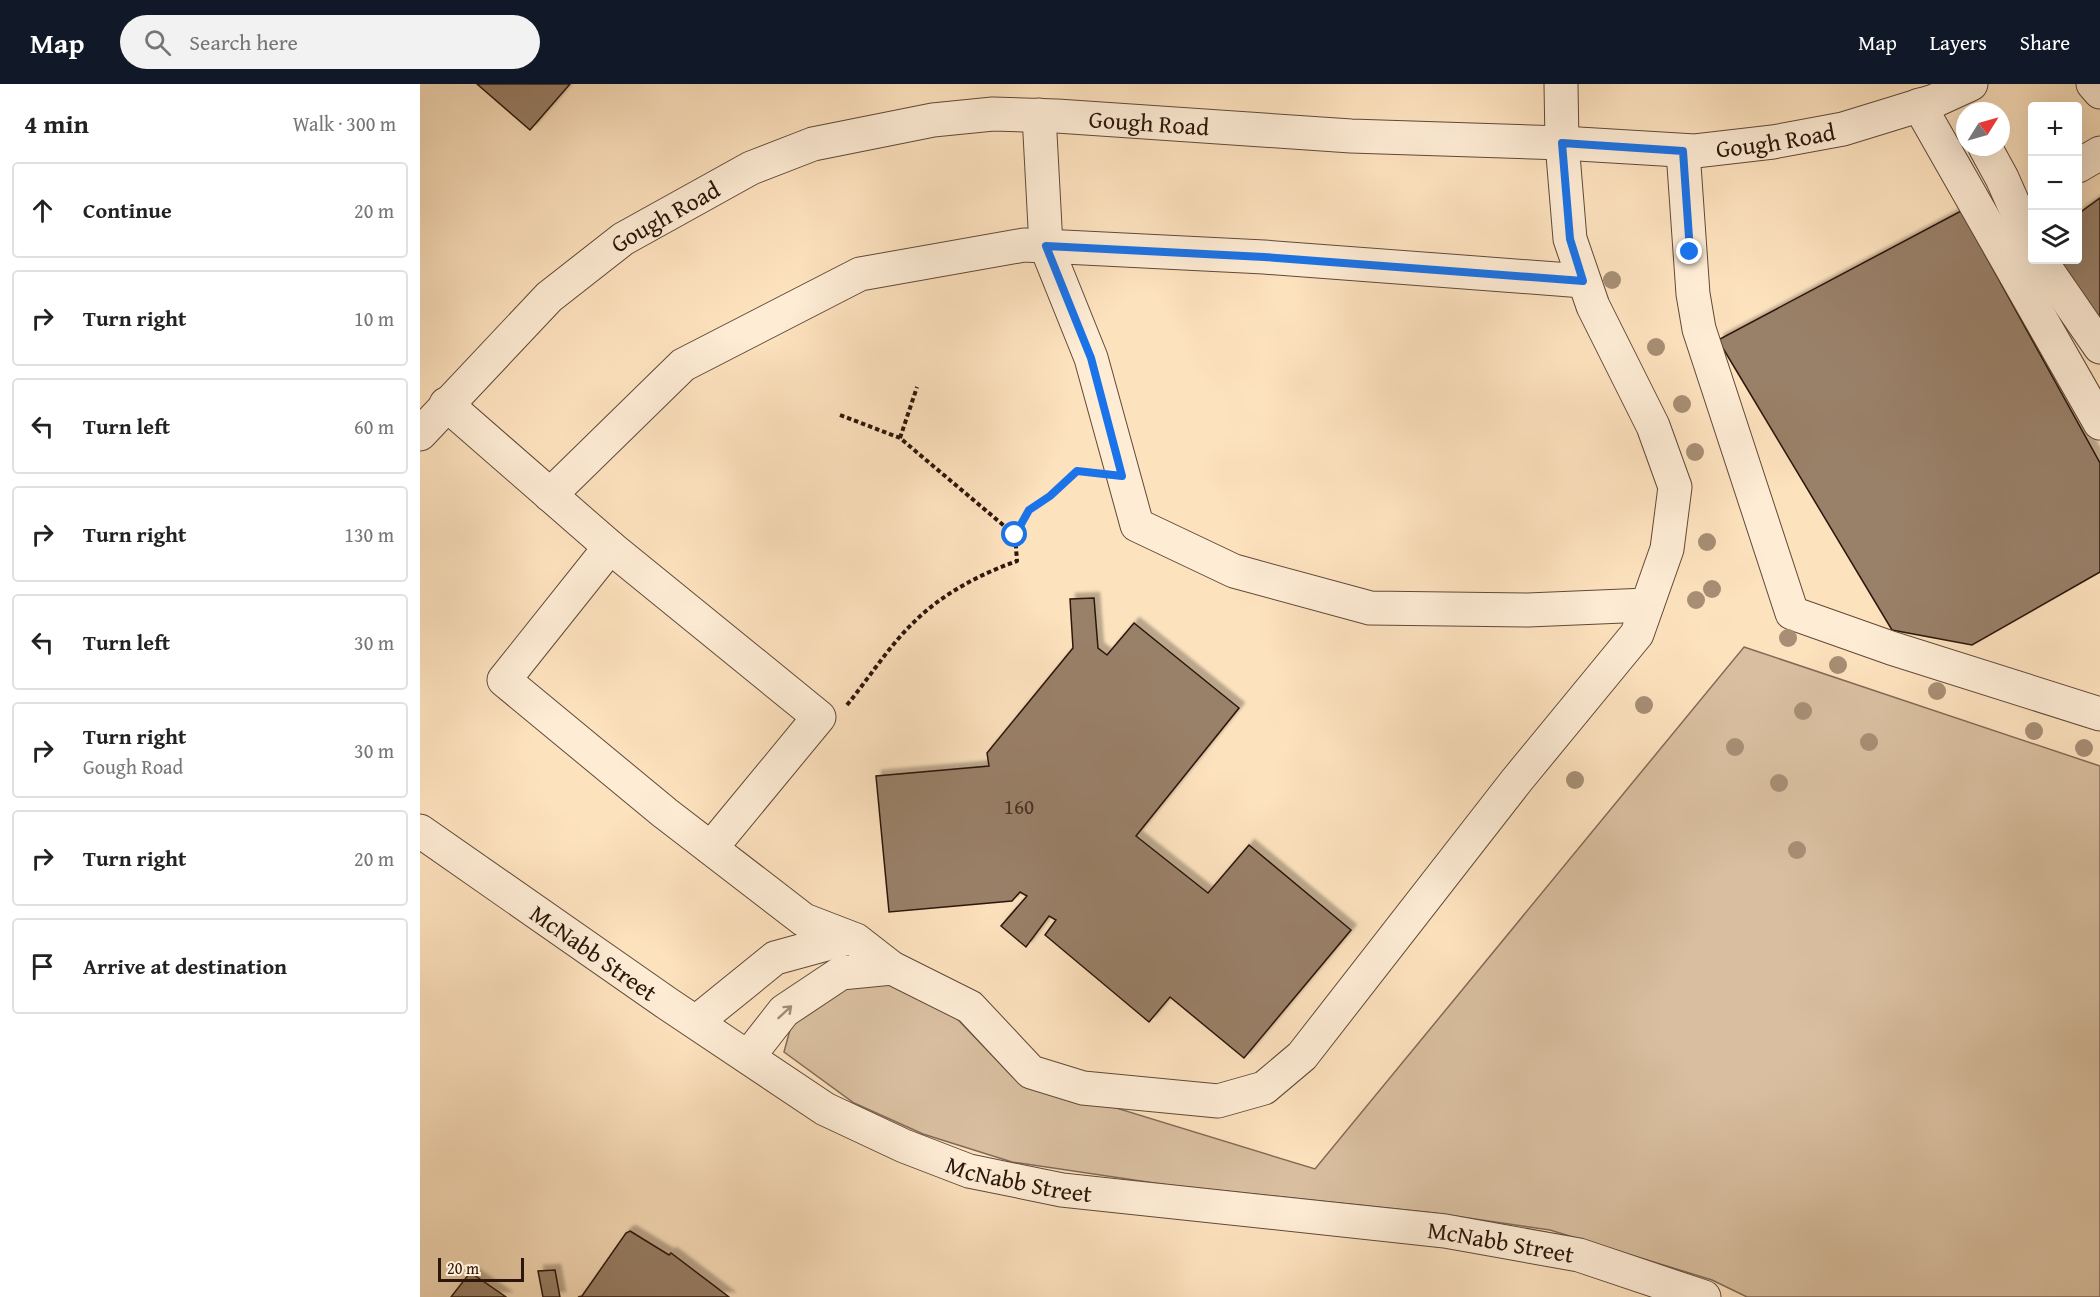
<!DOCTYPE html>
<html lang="en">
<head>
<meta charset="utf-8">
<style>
	:root { --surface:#fff; --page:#f2f2f2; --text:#222; --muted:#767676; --line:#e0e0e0; --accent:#111827 }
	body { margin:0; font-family:"Gentium Book Plus",serif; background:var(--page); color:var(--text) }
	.controls { position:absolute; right:18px; top:18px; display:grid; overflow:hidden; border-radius:6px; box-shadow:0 6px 24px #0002 }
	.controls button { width:54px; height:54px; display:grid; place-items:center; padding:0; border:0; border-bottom:2px solid var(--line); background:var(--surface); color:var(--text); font:30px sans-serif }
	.compass { position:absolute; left:1536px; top:18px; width:54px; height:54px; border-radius:50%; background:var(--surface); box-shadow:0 6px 24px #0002; rotate:53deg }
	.scale { position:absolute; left:18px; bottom:15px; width:86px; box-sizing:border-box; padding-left:6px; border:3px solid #2c160b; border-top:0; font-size:16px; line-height:21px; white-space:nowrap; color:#2c160b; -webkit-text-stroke:4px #feecd5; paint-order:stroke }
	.stop { position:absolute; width:18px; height:18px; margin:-14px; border:4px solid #1a73e8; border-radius:50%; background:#fff }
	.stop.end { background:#1a73e8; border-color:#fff; box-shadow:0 2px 6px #0008 }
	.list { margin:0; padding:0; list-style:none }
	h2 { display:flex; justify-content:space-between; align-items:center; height:78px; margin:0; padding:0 24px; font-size:26px }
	h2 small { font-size:20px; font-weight:400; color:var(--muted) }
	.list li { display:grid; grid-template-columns:39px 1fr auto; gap:18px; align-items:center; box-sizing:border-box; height:96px; margin:0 12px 12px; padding:0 12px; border:2px solid var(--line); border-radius:6px }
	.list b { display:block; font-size:22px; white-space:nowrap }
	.list p { margin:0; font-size:20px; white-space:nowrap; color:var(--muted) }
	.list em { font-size:20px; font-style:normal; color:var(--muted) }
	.icon { flex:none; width:33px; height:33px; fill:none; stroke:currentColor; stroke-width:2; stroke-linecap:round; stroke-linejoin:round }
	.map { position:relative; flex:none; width:1680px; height:1213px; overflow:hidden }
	header { display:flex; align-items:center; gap:36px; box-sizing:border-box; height:84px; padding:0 30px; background:var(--accent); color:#fff }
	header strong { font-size:28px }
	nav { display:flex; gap:33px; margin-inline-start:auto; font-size:21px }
	.search { width:420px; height:54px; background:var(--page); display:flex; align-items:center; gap:15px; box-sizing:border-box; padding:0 21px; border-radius:33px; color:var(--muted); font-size:22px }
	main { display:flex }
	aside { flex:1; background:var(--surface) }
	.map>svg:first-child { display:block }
	.green { fill:#d9bfa0; stroke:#826a56; stroke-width:1.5 }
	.building { fill:#998068; stroke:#2c160b; stroke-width:1.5; filter:url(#shadow) }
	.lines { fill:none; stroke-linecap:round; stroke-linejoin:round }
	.minor-casing { stroke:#604938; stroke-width:35 }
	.path { stroke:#2c160b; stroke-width:4; stroke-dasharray:4.5 3; stroke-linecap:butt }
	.minor { stroke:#feecd5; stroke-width:33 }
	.tree { fill:#a78e74 }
	.oneway { stroke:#a08c7a }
	.route { stroke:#1a73e8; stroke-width:8 }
	.labels { text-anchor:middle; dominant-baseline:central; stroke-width:4.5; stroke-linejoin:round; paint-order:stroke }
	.number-label { font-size:21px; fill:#473022 }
	.street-label { font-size:24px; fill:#2c160b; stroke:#feecd5 }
</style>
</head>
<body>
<header>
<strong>Map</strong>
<div class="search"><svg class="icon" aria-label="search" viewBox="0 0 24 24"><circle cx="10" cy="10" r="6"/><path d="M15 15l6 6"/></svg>Search here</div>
<nav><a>Map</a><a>Layers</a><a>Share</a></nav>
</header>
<main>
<aside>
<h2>4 min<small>Walk · 300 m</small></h2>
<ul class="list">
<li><svg class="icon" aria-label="ahead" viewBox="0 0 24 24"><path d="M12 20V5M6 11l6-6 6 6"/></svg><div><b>Continue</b></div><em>20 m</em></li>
<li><svg class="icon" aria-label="right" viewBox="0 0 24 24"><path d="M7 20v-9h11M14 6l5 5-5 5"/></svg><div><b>Turn right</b></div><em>10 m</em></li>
<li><svg class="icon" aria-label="left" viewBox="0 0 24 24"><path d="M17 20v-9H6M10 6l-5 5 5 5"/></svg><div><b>Turn left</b></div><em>60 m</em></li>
<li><svg class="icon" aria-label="right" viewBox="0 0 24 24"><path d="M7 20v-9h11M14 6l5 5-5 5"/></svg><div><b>Turn right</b></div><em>130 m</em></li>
<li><svg class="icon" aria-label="left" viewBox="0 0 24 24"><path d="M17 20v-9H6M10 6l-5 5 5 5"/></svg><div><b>Turn left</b></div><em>30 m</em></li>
<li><svg class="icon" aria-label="right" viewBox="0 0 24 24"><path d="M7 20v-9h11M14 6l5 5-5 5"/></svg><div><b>Turn right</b><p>Gough Road</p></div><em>30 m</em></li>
<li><svg class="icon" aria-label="right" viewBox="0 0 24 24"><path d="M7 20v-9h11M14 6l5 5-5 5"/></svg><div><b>Turn right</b></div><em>20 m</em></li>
<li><svg class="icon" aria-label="arrive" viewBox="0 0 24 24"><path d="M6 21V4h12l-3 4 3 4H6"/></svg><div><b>Arrive at destination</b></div></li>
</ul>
</aside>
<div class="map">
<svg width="1680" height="1213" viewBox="0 0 1680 1213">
	<defs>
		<filter id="shadow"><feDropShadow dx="5.5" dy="-5.5" stdDeviation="1.5" flood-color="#0004"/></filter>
	</defs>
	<rect width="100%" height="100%" fill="#fde2be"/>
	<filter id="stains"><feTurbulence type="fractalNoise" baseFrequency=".00333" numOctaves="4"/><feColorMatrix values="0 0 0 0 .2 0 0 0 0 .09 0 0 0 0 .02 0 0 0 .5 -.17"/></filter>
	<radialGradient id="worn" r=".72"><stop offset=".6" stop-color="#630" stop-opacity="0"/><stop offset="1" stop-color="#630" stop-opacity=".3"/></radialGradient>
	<path class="green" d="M1324 563 1680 682V1213H1327L1292 1196 1130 1146 1014 1129 748 1101 592 1078 503 1050 434 1019 364 968 371 942 435 899 483 901 523 920 592 992 895 1085Z"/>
	<path class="building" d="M57 0H150L110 46Z
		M1680 114V242L1633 176H1658V130Z
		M1541 127 1680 379V488L1552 561 1472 546 1298 256Z
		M674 514 678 564 687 571 714 539 819 624 716 752 788 809 829 761 931 846 824 974 750 913 729 938 625 851 636 836 629 832 606 863 581 842 607 812 600 808 592 817 469 828 456 692 569 682 567 669 653 564 650 515Z
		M210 1147 249 1171 251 1169 309 1213H158L162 1212 206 1149Z
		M135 1186 140 1213H123L118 1187Z
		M49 1190 54 1191 86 1213H31Z"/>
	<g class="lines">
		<g class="minor-casing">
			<g id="minor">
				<path d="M1673 0 1680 8"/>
				<path d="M1499 21 1680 339"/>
				<path d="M619 31 626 162 671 274 717 441 814 487 950 524 1108 526 1227 521"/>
				<path d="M1565 63 1582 94 1612 162"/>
				<path d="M1263 67 1273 210 1279 245 1372 529 1471 564 1680 630"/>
				<path d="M1658 82 1680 69"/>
				<path d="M1620 176 1680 263"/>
				<path d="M26 320 190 463 84 596 245 729 384 836 436 856 472 884 550 923 611 988 663 1004 798 1017 844 1004 882 972 1097 696 1217 550 1247 465 1255 403 1233 342 1173 222 1150 155 1142 59 1141 0"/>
				<path id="s1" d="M0 350 129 213 203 155 331 84 393 60 513 36 573 30 637 32 931 52 1142 59 1275 67 1353 58 1423 45 1514 17 1551 0"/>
				<path d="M130 411 263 281 440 190 604 161 844 173 1163 197"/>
				<path d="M190 463 399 633 291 764"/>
				<path id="s2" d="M0 747 248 920 405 1025 484 1062 549 1087 642 1106 1025 1147 1159 1171 1284 1213"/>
				<path d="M276 938 355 874 428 854"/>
				<path d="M328 973 364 927 421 889 472 884"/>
			</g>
		</g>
		<path class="path" d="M420 331 480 354 595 451 609 426 630 412 657 388 671 389
			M480 354 497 303
			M427 621C449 594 469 562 494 538 522 510 560 490 597 477L595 451"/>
		<use href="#minor" class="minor"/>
	</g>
	<g class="tree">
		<circle cx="1192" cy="196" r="9"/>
		<circle cx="1236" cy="263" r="9"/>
		<circle cx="1262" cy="320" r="9"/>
		<circle cx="1275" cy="368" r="9"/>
		<circle cx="1287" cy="458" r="9"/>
		<circle cx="1292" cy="505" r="9"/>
		<circle cx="1276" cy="516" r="9"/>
		<circle cx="1368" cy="554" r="9"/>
		<circle cx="1418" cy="581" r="9"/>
		<circle cx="1517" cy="607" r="9"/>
		<circle cx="1224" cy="621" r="9"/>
		<circle cx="1383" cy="627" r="9"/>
		<circle cx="1614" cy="647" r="9"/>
		<circle cx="1449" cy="658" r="9"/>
		<circle cx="1315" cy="663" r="9"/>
		<circle cx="1664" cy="664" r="9"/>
		<circle cx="1155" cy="696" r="9"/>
		<circle cx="1359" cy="699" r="9"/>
		<circle cx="1377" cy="766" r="9"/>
	</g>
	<defs><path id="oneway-shaft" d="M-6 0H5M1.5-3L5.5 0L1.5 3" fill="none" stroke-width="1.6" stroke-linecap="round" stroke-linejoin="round" transform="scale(1.5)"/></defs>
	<use class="oneway" href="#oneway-shaft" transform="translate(365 928) rotate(-43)"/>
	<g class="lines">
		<path class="route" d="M595 451 609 426 630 412 657 387 702 392 671 274 626 162 844 173 1163 197 1150 155 1142 59 1263 67 1270 168"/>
	</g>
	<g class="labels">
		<g class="number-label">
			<text x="599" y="722">160</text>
		</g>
		<g class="street-label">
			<text stroke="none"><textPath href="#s1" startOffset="834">Gough Road</textPath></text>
			<text stroke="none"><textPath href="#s1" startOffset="1462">Gough Road</textPath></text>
			<text stroke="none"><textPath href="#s1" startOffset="330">Gough Road</textPath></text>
			<text stroke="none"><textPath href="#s2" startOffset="212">McNabb Street</textPath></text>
			<text stroke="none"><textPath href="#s2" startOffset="699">McNabb Street</textPath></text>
			<text stroke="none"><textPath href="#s2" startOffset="1185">McNabb Street</textPath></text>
		</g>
	</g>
	<rect width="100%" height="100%" filter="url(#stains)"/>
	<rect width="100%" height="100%" fill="url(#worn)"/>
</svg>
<div class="controls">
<button>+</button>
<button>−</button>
<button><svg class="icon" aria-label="layers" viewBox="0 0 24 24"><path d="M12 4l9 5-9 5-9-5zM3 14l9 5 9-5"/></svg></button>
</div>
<svg class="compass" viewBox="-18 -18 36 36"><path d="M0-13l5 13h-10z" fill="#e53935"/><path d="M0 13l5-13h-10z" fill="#767676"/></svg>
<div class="scale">20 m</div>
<div class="stop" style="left:595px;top:451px"></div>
<div class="stop end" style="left:1270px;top:168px"></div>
</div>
</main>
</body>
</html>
